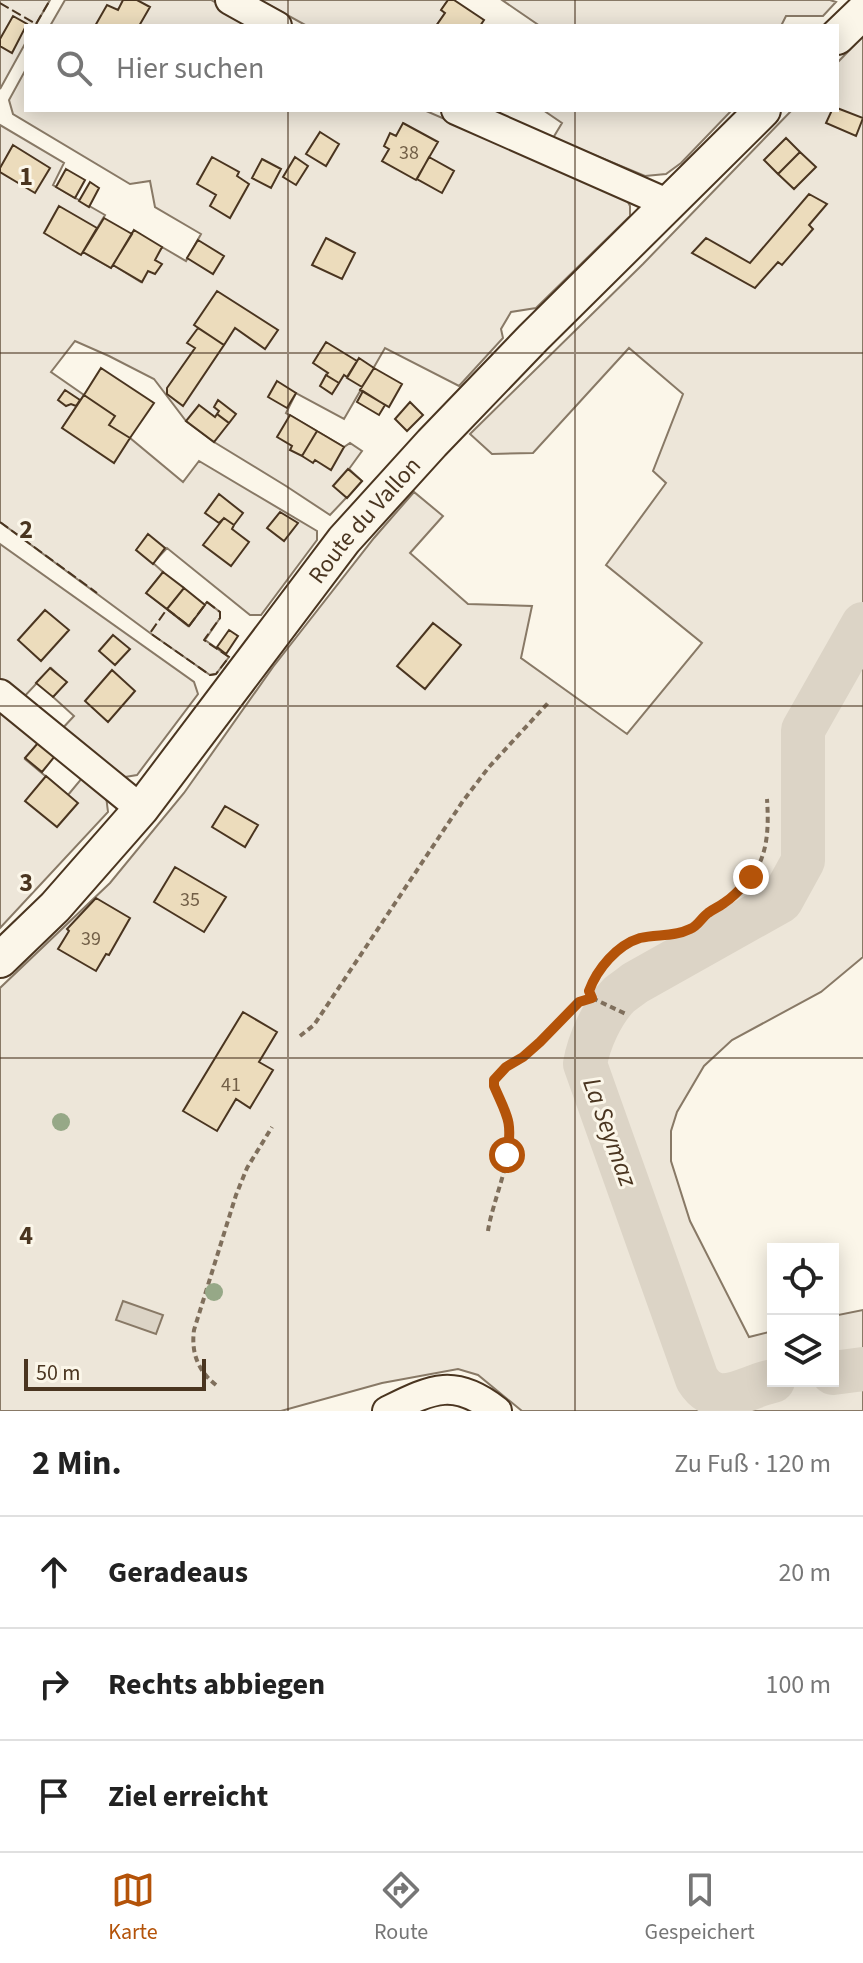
<!DOCTYPE html>
<html lang="de">
<head>
<meta charset="utf-8">
<style>
	:root { --surface:#fff; --page:#f2f2f2; --text:#222; --muted:#767676; --line:#e0e0e0; --accent:#b45309 }
	body { margin:0; font-family:"Source Sans 3",sans-serif; background:var(--page); color:var(--text) }
	.controls { position:absolute; right:24px; bottom:24px; display:grid; overflow:hidden; border-radius:0px; box-shadow:0 4px 20px #0003 }
	.controls button { width:72px; height:72px; display:grid; place-items:center; padding:0; border:0; border-bottom:2px solid var(--line); background:var(--surface); color:var(--text); font:40px sans-serif }
	.scale { position:absolute; left:24px; bottom:20px; width:182px; box-sizing:border-box; padding-left:8px; border:4px solid #4a3520; border-top:0; font-size:22px; line-height:28px; white-space:nowrap; color:#4a3520; -webkit-text-stroke:6px #fbf6e9; paint-order:stroke }
	.stop { position:absolute; width:24px; height:24px; margin:-18px; border:6px solid #b45309; border-radius:50%; background:#fff }
	.stop.end { background:#b45309; border-color:#fff; box-shadow:0 2px 8px #0008 }
	.list { margin:0; padding:0; list-style:none }
	h2 { display:flex; justify-content:space-between; align-items:center; height:104px; margin:0; padding:0 32px; font-size:34px }
	h2 small { font-size:26px; font-weight:400; color:var(--muted) }
	.list li { display:grid; grid-template-columns:52px 1fr auto; gap:24px; align-items:center; box-sizing:border-box; height:112px; padding:0 32px; border-top:2px solid var(--line) }
	.list b { display:block; font-size:30px; white-space:nowrap }
	.list em { font-size:26px; font-style:normal; color:var(--muted) }
	.icon { flex:none; width:44px; height:44px; fill:none; stroke:currentColor; stroke-width:2; stroke-linecap:round; stroke-linejoin:round }
	.map { position:relative; flex:none; width:863px; height:1411px; overflow:hidden }
	.search { position:absolute; background:var(--surface); box-shadow:0 4px 20px #0003; left:24px; right:24px; top:24px; height:88px; display:flex; align-items:center; gap:20px; box-sizing:border-box; padding:0 28px; border-radius:0px; color:var(--muted); font-size:30px }
	.sheet { height:440px; background:var(--surface) }
	nav { display:flex; justify-content:space-around; align-items:center; box-sizing:border-box; height:112px; border-top:2px solid var(--line); background:var(--surface); font-size:22px; color:var(--muted) }
	nav a { display:grid; justify-items:center; gap:4px }
	nav .on { color:var(--accent) }
	.map>svg:first-child { display:block }
	.green { fill:#ede6d9; stroke:#887966; stroke-width:2 }
	.water { fill:#dcd4c6; stroke:#887966; stroke-width:2 }
	.lines { fill:none; stroke-linecap:round; stroke-linejoin:round }
	.river { stroke:#dcd4c6; stroke-width:44 }
	.building { fill:#ecdcbc; stroke:#4a3520; stroke-width:2 }
	.minor-casing { stroke:#4a3520; stroke-width:32 }
	.major-casing { stroke:#4a3520; stroke-width:38 }
	.path { stroke:#7f6f5c; stroke-width:4; stroke-dasharray:6 4; stroke-linecap:butt }
	.minor { stroke:#fbf6e9; stroke-width:28 }
	.major { stroke:#fbf6e9; stroke-width:34 }
	.fence { stroke:#4a3520; stroke-width:2; stroke-dasharray:10 4; stroke-linecap:butt }
	.tree { fill:#96a887 }
	.route { stroke:#b45309; stroke-width:10 }
	.grid { fill:none; stroke:#4a3520; stroke-width:2; stroke-opacity:0.55 }
	.labels { text-anchor:middle; dominant-baseline:central; stroke-width:6; stroke-linejoin:round; paint-order:stroke }
	.number-label { font-size:20px; fill:#725f47 }
	.street-label { font-size:24px; fill:#4a3520; stroke:#fbf6e9 }
	.water-label { font-size:26px; font-style:italic; fill:#4a3520; stroke:#fbf6e9 }
	.grid-label { font-size:26px; text-anchor:middle; font-weight:bold; fill:#4a3520; stroke:#fbf6e9; stroke-width:6; stroke-linejoin:round; paint-order:stroke }
</style>
</head>
<body>
<div class="map">
<svg width="863" height="1411" viewBox="0 0 863 1411">
	<rect width="100%" height="100%" fill="#fbf6e9"/>
	<path class="green" d="M0 0H50L35 26H26V42L0 89Z
		M65 0H211L257 26H50Z
		M260 0H448L442 9 445 13 436 26H307Z
		M502 0H830L836 2 823 16H786L781 26H540Z
		M863 36V957L821 992 732 1040 704 1066 677 1112 671 1131V1161L690 1221 749 1337 773 1331V1381H833V1316L863 1310V1411H522L478 1375 458 1369 382 1383 281 1411H0V988L110 883 184 793 273 667 374 538 414 492 443 516 410 553 468 604 532 606 521 658 627 734 702 643 606 565 666 483 653 471 683 394 629 348 533 453 492 454 470 434 643 264 792 110H837V63Z
		M26 69V110H424L626 198 630 206V216L536 308 511 312 501 329 503 338 459 386 385 348 344 419 296 393 286 413 344 447 350 443 362 451 349 469 362 481 330 515 286 486 214 442 186 421 154 379 109 356 75 341 51 372 84 395 63 427 130 438 183 482 199 461 317 531V540L261 615H250L167 548 153 563 163 572 147 593 188 626 207 602 220 612V618L205 640 229 657 216 674 210 675 150 633 0 522V125L64 163 53 185 105 215 83 252 111 268 113 265 141 282 162 247 186 261 201 234 155 207 150 181 130 184 13 114 9 100Z
		M543 110H732L681 163 666 174 645 176 553 138 562 123Z
		M0 544 194 682 198 694 137 775 119 778 61 730 74 716 53 697 66 682 51 668 23 698 0 679Z
		M0 709 38 743 25 759 68 795 82 778 106 796 108 812 0 928Z"/>
	<path class="water" d="M123 1301 163 1315 156 1334 116 1320Z"/>
	<g class="lines">
		<path class="river" d="M833 1373 863 1369
			M773 1381C744 1387 717 1411 697 1379L585 1064C589 1041 602 1012 619 995 624 991 630 987 635 983L781 901 803 861V730L863 624"/>
	</g>
	<path class="building" d="M123 0H137L150 7 139 26H95L107 5 118 10Z
		M448 0H454L484 20 480 26H436L445 13 441 10Z
		M13 16 27 24 12 53 0 46V39Z
		M837 108 863 118 856 136 826 123 832 110H837Z
		M403 123 438 142 416 180 382 161 389 149 384 146 390 133 396 136Z
		M320 132 339 144 326 166 306 154Z
		M786 138 800 152 778 174 764 160Z
		M13 145 50 168 35 193 0 172V168Z
		M800 152 816 167 794 189 778 174Z
		M212 157 239 172 237 176 249 184 230 218 210 206 216 195 197 184Z
		M295 157 308 166 296 185 283 177Z
		M429 157 454 171 442 193 417 179Z
		M262 159 281 169 271 188 252 178Z
		M66 169 85 180 75 198 56 187Z
		M90 182 99 188 89 207 79 201Z
		M809 194 827 204 809 225 813 229 782 265 778 262 755 288 692 253 706 238 750 263Z
		M59 206 97 228 81 255 44 233Z
		M104 218 132 234 111 268 83 252Z
		M134 230 162 247 155 260 162 264 155 274 148 271 142 282 113 265Z
		M326 238 355 253 342 279 312 265Z
		M198 240 224 256 213 274 187 258Z
		M217 291 278 330 265 349 235 328 224 345 194 325Z
		M198 328 224 345 183 406 167 394V388L195 348 187 343Z
		M326 342 357 361 347 377 344 375 339 383 326 375 328 373 313 363Z
		M359 358 374 368 362 387 347 378Z
		M101 368 154 403 130 438 109 425 115 416 84 395Z
		M374 368 402 384 389 407 360 390Z
		M326 375 339 383 332 394 320 386Z
		M277 381 296 393 287 408 268 397Z
		M65 390 80 400 76 406 71 404 66 406 58 400Z
		M363 391 385 405 379 415 357 402Z
		M84 395 115 416 109 425 130 438 114 463 62 428Z
		M218 400 236 414 229 423 217 414 219 411 214 407Z
		M410 402 423 415 407 431 395 419Z
		M199 405 215 417 217 414 229 423 214 442 186 421Z
		M290 415 317 431 302 456 290 450 292 446 277 437Z
		M317 431 344 447 331 470 315 460 313 463 302 456Z
		M348 469 362 481 347 498 333 486Z
		M219 494 243 513 234 525 224 518 219 523 205 513Z
		M280 512 298 523 284 541 267 528Z
		M224 518 234 525 232 529 249 542 231 566 203 545Z
		M148 534 165 548 153 564 136 550Z
		M163 572 184 588 167 609 146 593Z
		M184 588 205 605 189 626 167 609Z
		M45 610 69 630 41 661 18 640Z
		M433 623 461 645 425 689 397 666Z
		M229 630 238 636 226 654 217 647Z
		M113 635 130 649 115 665 99 651Z
		M50 668 67 682 53 697 36 683Z
		M112 670 135 691 108 722 85 701Z
		M38 743 55 756 42 772 25 758Z
		M46 776 78 803 57 827 25 801Z
		M225 806 258 825 245 847 212 827Z
		M175 867 226 897 204 932 154 902Z
		M96 898 130 918 109 955 106 954 96 971 58 949 69 931 67 929Z
		M243 1012 277 1032 259 1062 273 1070 250 1108 236 1099 217 1131 183 1111Z"/>
	<g class="lines">
		<g class="minor-casing">
			<path id="minor" d="M230 0 277 26
				M456 110 669 204
				M0 694 141 809
				M387 1411C432 1389 454 1377 497 1411"/>
		</g>
		<g class="major-casing">
			<g id="major">
				<path d="M837 37 863 12"/>
				<path id="s1" d="M0 960 55 907 141 809 344 540 432 443 533 338 763 110"/>
			</g>
		</g>
		<path class="path" d="M592 998 628 1015
			M300 1036 314 1025 463 801 489 767 548 703
			M488 1231C492 1202 517 1147 509 1121 506 1109 499 1097 494 1086V1080L506 1067 523 1057 540 1042 579 1002 592 998 589 991C597 969 616 946 639 939 653 935 668 937 682 933 694 929 697 923 705 915 711 909 720 906 726 902 765 874 770 843 767 799
			M216 1385C198 1371 191 1353 194 1330L236 1195 247 1168 272 1127"/>
		<use href="#minor" class="minor"/>
		<use href="#major" class="major"/>
		<path class="fence" d="M0 3 36 24 50 0
			M0 522 97 593
			M207 602 220 612V618L204 640 229 657 216 674 210 675 150 633 167 609 189 626Z"/>
	</g>
	<g class="tree">
		<circle cx="61" cy="1122" r="9"/>
		<circle cx="214" cy="1292" r="9"/>
	</g>
	<g class="lines">
		<path class="route" d="M507 1155C513 1121 507 1116 494 1086V1080L506 1067 523 1057 540 1042 579 1002 592 998 589 991C597 969 617 945 640 938 657 934 674 937 690 929 698 926 701 918 708 913 713 909 719 907 724 903 735 896 743 886 751 877"/>
	</g>
	<path class="grid" d="M288 0V26M575 0V26M288 110V1411M575 110V1411M0 353H863M0 706H863M0 1058H863"/>
	<g class="labels">
		<g class="number-label">
			<text x="409" y="153">38</text>
			<text x="190" y="900">35</text>
			<text x="91" y="939">39</text>
			<text x="231" y="1085">41</text>
		</g>
		<g class="street-label">
			<text stroke="none"><textPath href="#s1" startOffset="572">Route du Vallon</textPath></text>
		</g>
		<g class="water-label">
			<text transform="translate(610 1132) rotate(70)">La Seymaz</text>
		</g>
	</g>
	<g class="grid-label">
		<text x="26" y="185">1</text>
		<text x="26" y="538">2</text>
		<text x="26" y="891">3</text>
		<text x="26" y="1244">4</text>
	</g>
</svg>
<div class="controls">
<button><svg class="icon" aria-label="locate" viewBox="0 0 24 24"><circle cx="12" cy="12" r="6"/><path d="M12 2v4M12 18v4M2 12h4M18 12h4"/></svg></button>
<button><svg class="icon" aria-label="layers" viewBox="0 0 24 24"><path d="M12 4l9 5-9 5-9-5zM3 14l9 5 9-5"/></svg></button>
</div>
<div class="scale">50 m</div>
<div class="stop" style="left:507px;top:1155px"></div>
<div class="stop end" style="left:751px;top:877px"></div>
<div class="search"><svg class="icon" aria-label="search" viewBox="0 0 24 24"><circle cx="10" cy="10" r="6"/><path d="M15 15l6 6"/></svg>Hier suchen</div>
</div>
<section class="sheet">
<h2>2 Min.<small>Zu Fuß · 120 m</small></h2>
<ul class="list">
<li><svg class="icon" aria-label="ahead" viewBox="0 0 24 24"><path d="M12 20V5M6 11l6-6 6 6"/></svg><div><b>Geradeaus</b></div><em>20 m</em></li>
<li><svg class="icon" aria-label="right" viewBox="0 0 24 24"><path d="M7 20v-9h11M14 6l5 5-5 5"/></svg><div><b>Rechts abbiegen</b></div><em>100 m</em></li>
<li><svg class="icon" aria-label="arrive" viewBox="0 0 24 24"><path d="M6 21V4h12l-3 4 3 4H6"/></svg><div><b>Ziel erreicht</b></div></li>
</ul>
</section>
<nav>
<a class="on"><svg class="icon" aria-label="map" viewBox="0 0 24 24"><path d="M3 6l6-2 6 2 6-2v14l-6 2-6-2-6 2zM9 4v14M15 6v14"/></svg>Karte</a>
<a><svg class="icon" aria-label="directions" viewBox="0 0 24 24"><path d="M12 3l9 9-9 9-9-9zM9 14v-3h6M13 9l2 2-2 2"/></svg>Route</a>
<a><svg class="icon" aria-label="saved" viewBox="0 0 24 24"><path d="M7 4h10v16l-5-4-5 4z"/></svg>Gespeichert</a>
</nav>
</body>
</html>
